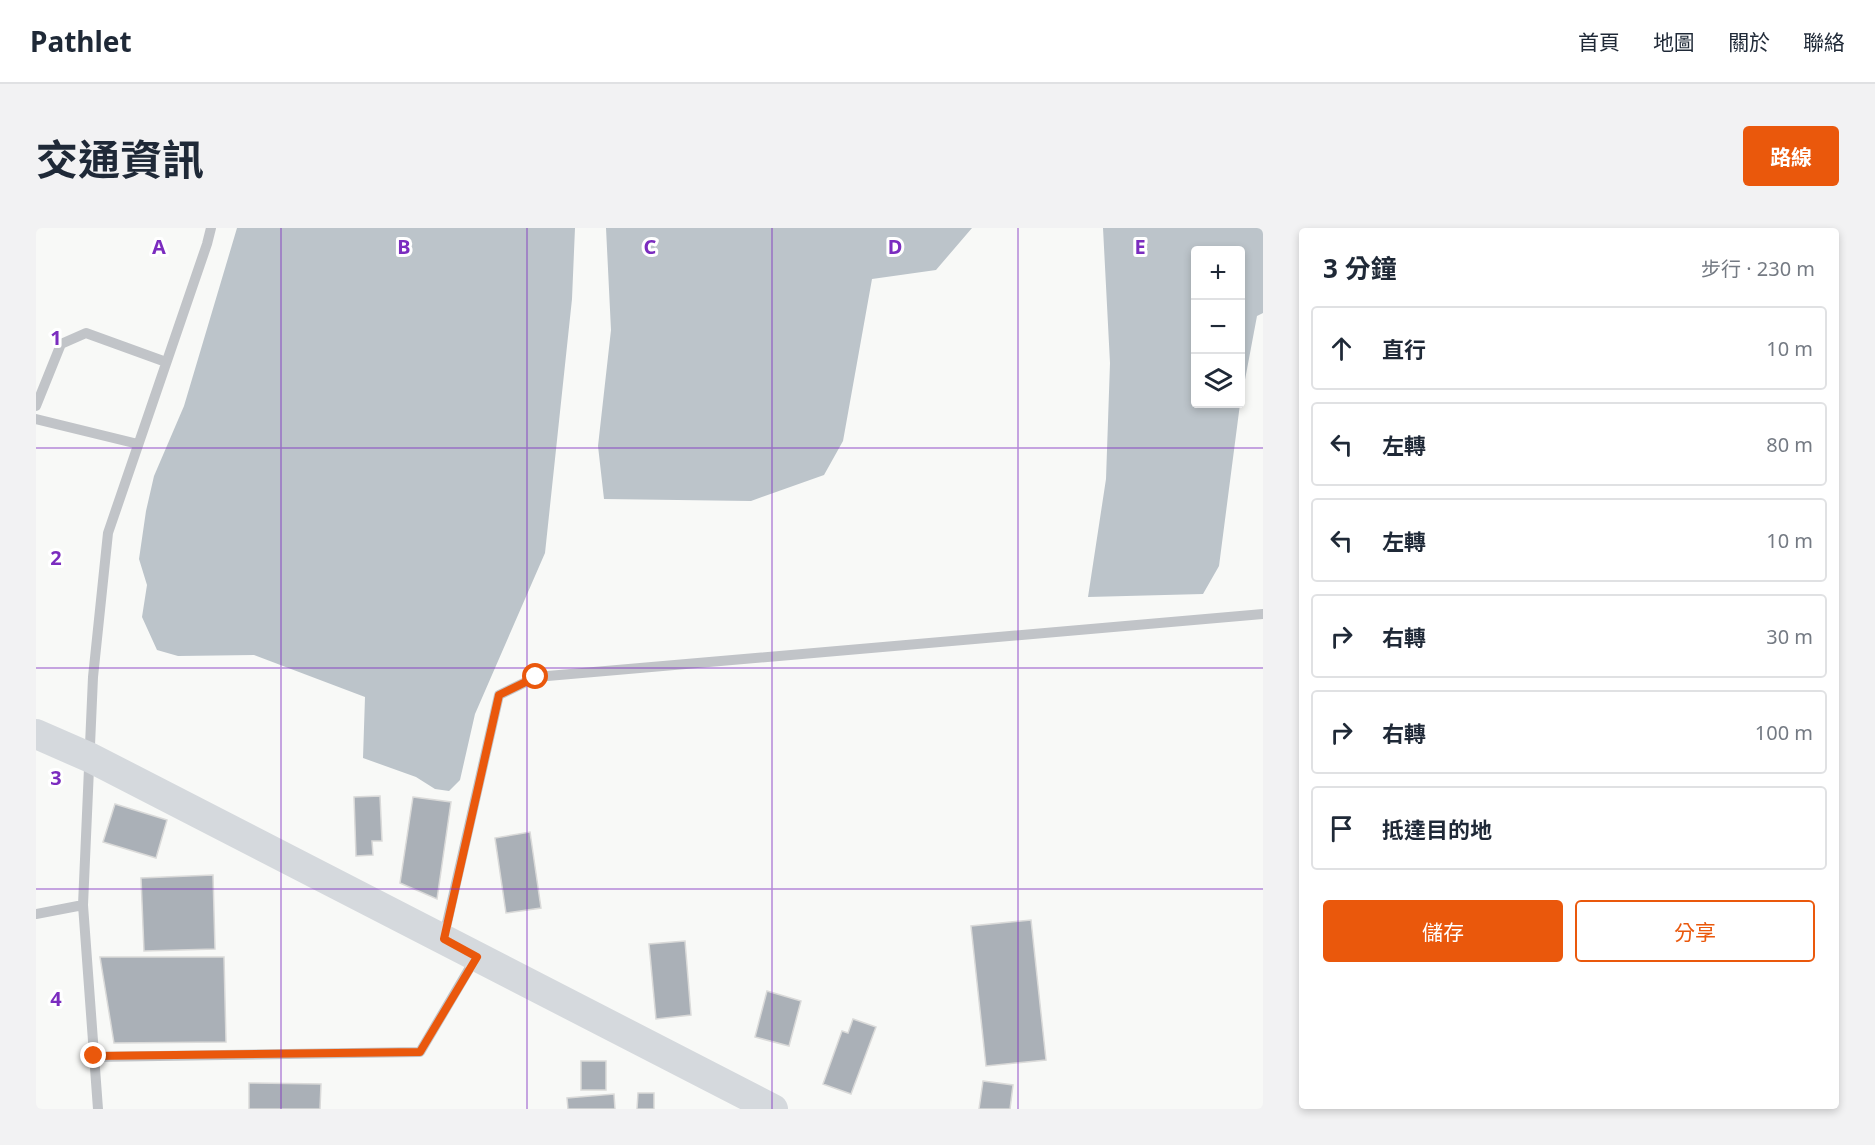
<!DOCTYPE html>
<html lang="zh-TW">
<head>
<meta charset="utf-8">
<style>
	:root { --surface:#fff; --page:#f2f2f3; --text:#1f2937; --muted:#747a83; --line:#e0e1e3; --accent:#ea580c }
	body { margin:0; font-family:"Noto Sans","Noto Sans TC",sans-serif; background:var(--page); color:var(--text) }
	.controls { position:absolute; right:18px; top:18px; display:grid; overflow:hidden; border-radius:6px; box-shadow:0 3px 9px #0003 }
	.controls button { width:54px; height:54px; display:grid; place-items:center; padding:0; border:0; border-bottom:2px solid var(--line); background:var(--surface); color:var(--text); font:30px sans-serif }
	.stop { position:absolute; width:18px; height:18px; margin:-14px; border:4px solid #ea580c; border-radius:50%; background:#fff }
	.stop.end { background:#ea580c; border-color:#fff; box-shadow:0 2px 6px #0008 }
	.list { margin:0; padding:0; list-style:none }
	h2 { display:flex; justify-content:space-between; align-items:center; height:78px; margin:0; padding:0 24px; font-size:26px }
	h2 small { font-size:20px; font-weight:400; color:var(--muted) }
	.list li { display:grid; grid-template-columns:39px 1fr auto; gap:18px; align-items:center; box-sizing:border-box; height:84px; margin:0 12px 12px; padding:0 12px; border:2px solid var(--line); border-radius:6px }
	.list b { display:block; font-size:22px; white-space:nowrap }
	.list em { font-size:20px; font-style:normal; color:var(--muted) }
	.actions { display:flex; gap:12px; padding:18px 24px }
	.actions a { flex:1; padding:14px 0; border:2px solid var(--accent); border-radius:6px; text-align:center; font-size:21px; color:var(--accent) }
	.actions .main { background:var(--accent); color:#fff }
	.icon { flex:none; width:33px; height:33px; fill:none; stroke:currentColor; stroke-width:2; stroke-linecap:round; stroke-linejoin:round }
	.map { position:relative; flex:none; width:1227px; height:881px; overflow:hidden; border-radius:6px }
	header { display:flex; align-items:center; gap:36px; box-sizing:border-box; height:84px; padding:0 30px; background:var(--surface); border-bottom:2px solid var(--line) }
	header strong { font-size:28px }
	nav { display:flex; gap:33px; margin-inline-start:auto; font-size:21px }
	.intro { display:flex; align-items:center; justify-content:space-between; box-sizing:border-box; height:144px; padding:0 36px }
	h1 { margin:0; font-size:42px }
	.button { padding:15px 27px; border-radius:6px; background:var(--accent); color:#fff; font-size:21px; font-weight:700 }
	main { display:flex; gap:36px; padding:0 36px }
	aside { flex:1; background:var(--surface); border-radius:6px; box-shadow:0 3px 9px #0003 }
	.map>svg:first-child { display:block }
	.water { fill:#bcc4ca }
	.building { fill:#aab0b7; stroke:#dadad9; stroke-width:1.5 }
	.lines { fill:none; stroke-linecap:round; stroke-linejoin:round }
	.lane { stroke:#c1c4c8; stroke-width:10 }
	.secondary { stroke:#d5d9dd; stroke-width:30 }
	.route { stroke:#ea580c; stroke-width:8 }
	.grid { fill:none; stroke:#7b2cbf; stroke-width:1.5; stroke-opacity:0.55 }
	.grid-label { font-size:20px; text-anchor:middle; font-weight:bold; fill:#7b2cbf; stroke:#fff; stroke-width:6; stroke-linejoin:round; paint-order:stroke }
</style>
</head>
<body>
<header>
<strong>Pathlet</strong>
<nav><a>首頁</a><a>地圖</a><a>關於</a><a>聯絡</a></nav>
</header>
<div class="intro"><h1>交通資訊</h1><a class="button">路線</a></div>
<main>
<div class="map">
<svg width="1227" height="881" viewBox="0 0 1227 881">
	<rect width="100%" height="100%" fill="#f8f9f7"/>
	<path class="water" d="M201 0H539L536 71 509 325 439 486 424 552 413 563 399 561 380 549 327 530 329 469 218 427 142 428 121 422 106 389 111 357 103 331 110 283 118 248 148 178Z
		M570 0H936L900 42 836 51 807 213 788 247 715 273 568 271 562 218 575 102Z
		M1067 0H1227V85L1221 88 1205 173 1204 22H1160V176H1204L1183 338 1167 366 1052 369 1070 251 1074 135Z"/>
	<path class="building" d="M344 568 346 613H336L337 627 320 628 318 569Z
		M377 569 415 574 401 671 364 655Z
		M79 576 131 592 120 630 67 614Z
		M494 604 505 680 470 685 459 610Z
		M177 647 179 721 108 723 105 650Z
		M995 692 1010 832 950 838 935 698Z
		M649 713 655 787 620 791 613 716Z
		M64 729H188L190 814 78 815Z
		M731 763 765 773 753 818 719 809Z
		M817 791 840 799 815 866 787 856 806 803 812 805Z
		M545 833H570V862H545Z
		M947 853 977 857 974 881H943Z
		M213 855 285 856 284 881H213Z
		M602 865H618V881H601Z
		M578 866 579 881H532L531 870Z"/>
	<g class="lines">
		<path class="lane" d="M0 178 25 116 50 105 130 134
			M0 191 102 216
			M47 677 62 881
			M0 686 47 677 57 449 72 305 171 16 175 0
			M408 708 463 467 500 449 1227 386
			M58 829 384 824 439 731"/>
		<path class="secondary" d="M0 506 55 530 737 881"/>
	</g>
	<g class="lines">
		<path class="route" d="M58 828 384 824 441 729 408 711 463 467 500 449"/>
	</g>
	<path class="grid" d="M245 0V881M491 0V881M736 0V881M982 0V881M0 220H1227M0 440H1227M0 661H1227"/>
	<g class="grid-label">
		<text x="123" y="26">A</text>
		<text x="368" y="26">B</text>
		<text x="614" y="26">C</text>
		<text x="859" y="26">D</text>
		<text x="1104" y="26">E</text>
		<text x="20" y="117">1</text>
		<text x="20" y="337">2</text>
		<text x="20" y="557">3</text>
		<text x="20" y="778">4</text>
	</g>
</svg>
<div class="controls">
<button>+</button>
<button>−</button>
<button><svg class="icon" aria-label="layers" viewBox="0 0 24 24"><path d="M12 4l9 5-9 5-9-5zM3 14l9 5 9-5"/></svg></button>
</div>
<div class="stop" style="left:500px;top:449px"></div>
<div class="stop end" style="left:58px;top:828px"></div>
</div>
<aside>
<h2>3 分鐘<small>步行 · 230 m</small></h2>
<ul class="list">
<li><svg class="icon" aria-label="ahead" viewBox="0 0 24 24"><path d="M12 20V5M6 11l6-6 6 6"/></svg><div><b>直行</b></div><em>10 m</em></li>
<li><svg class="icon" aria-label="left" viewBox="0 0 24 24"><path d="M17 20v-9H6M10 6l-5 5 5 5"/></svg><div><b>左轉</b></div><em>80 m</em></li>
<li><svg class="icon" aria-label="left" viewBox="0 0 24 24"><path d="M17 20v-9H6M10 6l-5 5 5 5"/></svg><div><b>左轉</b></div><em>10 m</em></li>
<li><svg class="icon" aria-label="right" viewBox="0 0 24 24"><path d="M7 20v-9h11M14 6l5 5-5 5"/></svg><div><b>右轉</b></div><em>30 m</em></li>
<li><svg class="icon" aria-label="right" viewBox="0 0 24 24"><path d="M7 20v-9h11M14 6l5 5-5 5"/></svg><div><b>右轉</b></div><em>100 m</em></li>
<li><svg class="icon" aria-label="arrive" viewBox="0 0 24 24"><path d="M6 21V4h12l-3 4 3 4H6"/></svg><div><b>抵達目的地</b></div></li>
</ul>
<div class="actions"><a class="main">儲存</a><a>分享</a></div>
</aside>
</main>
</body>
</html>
